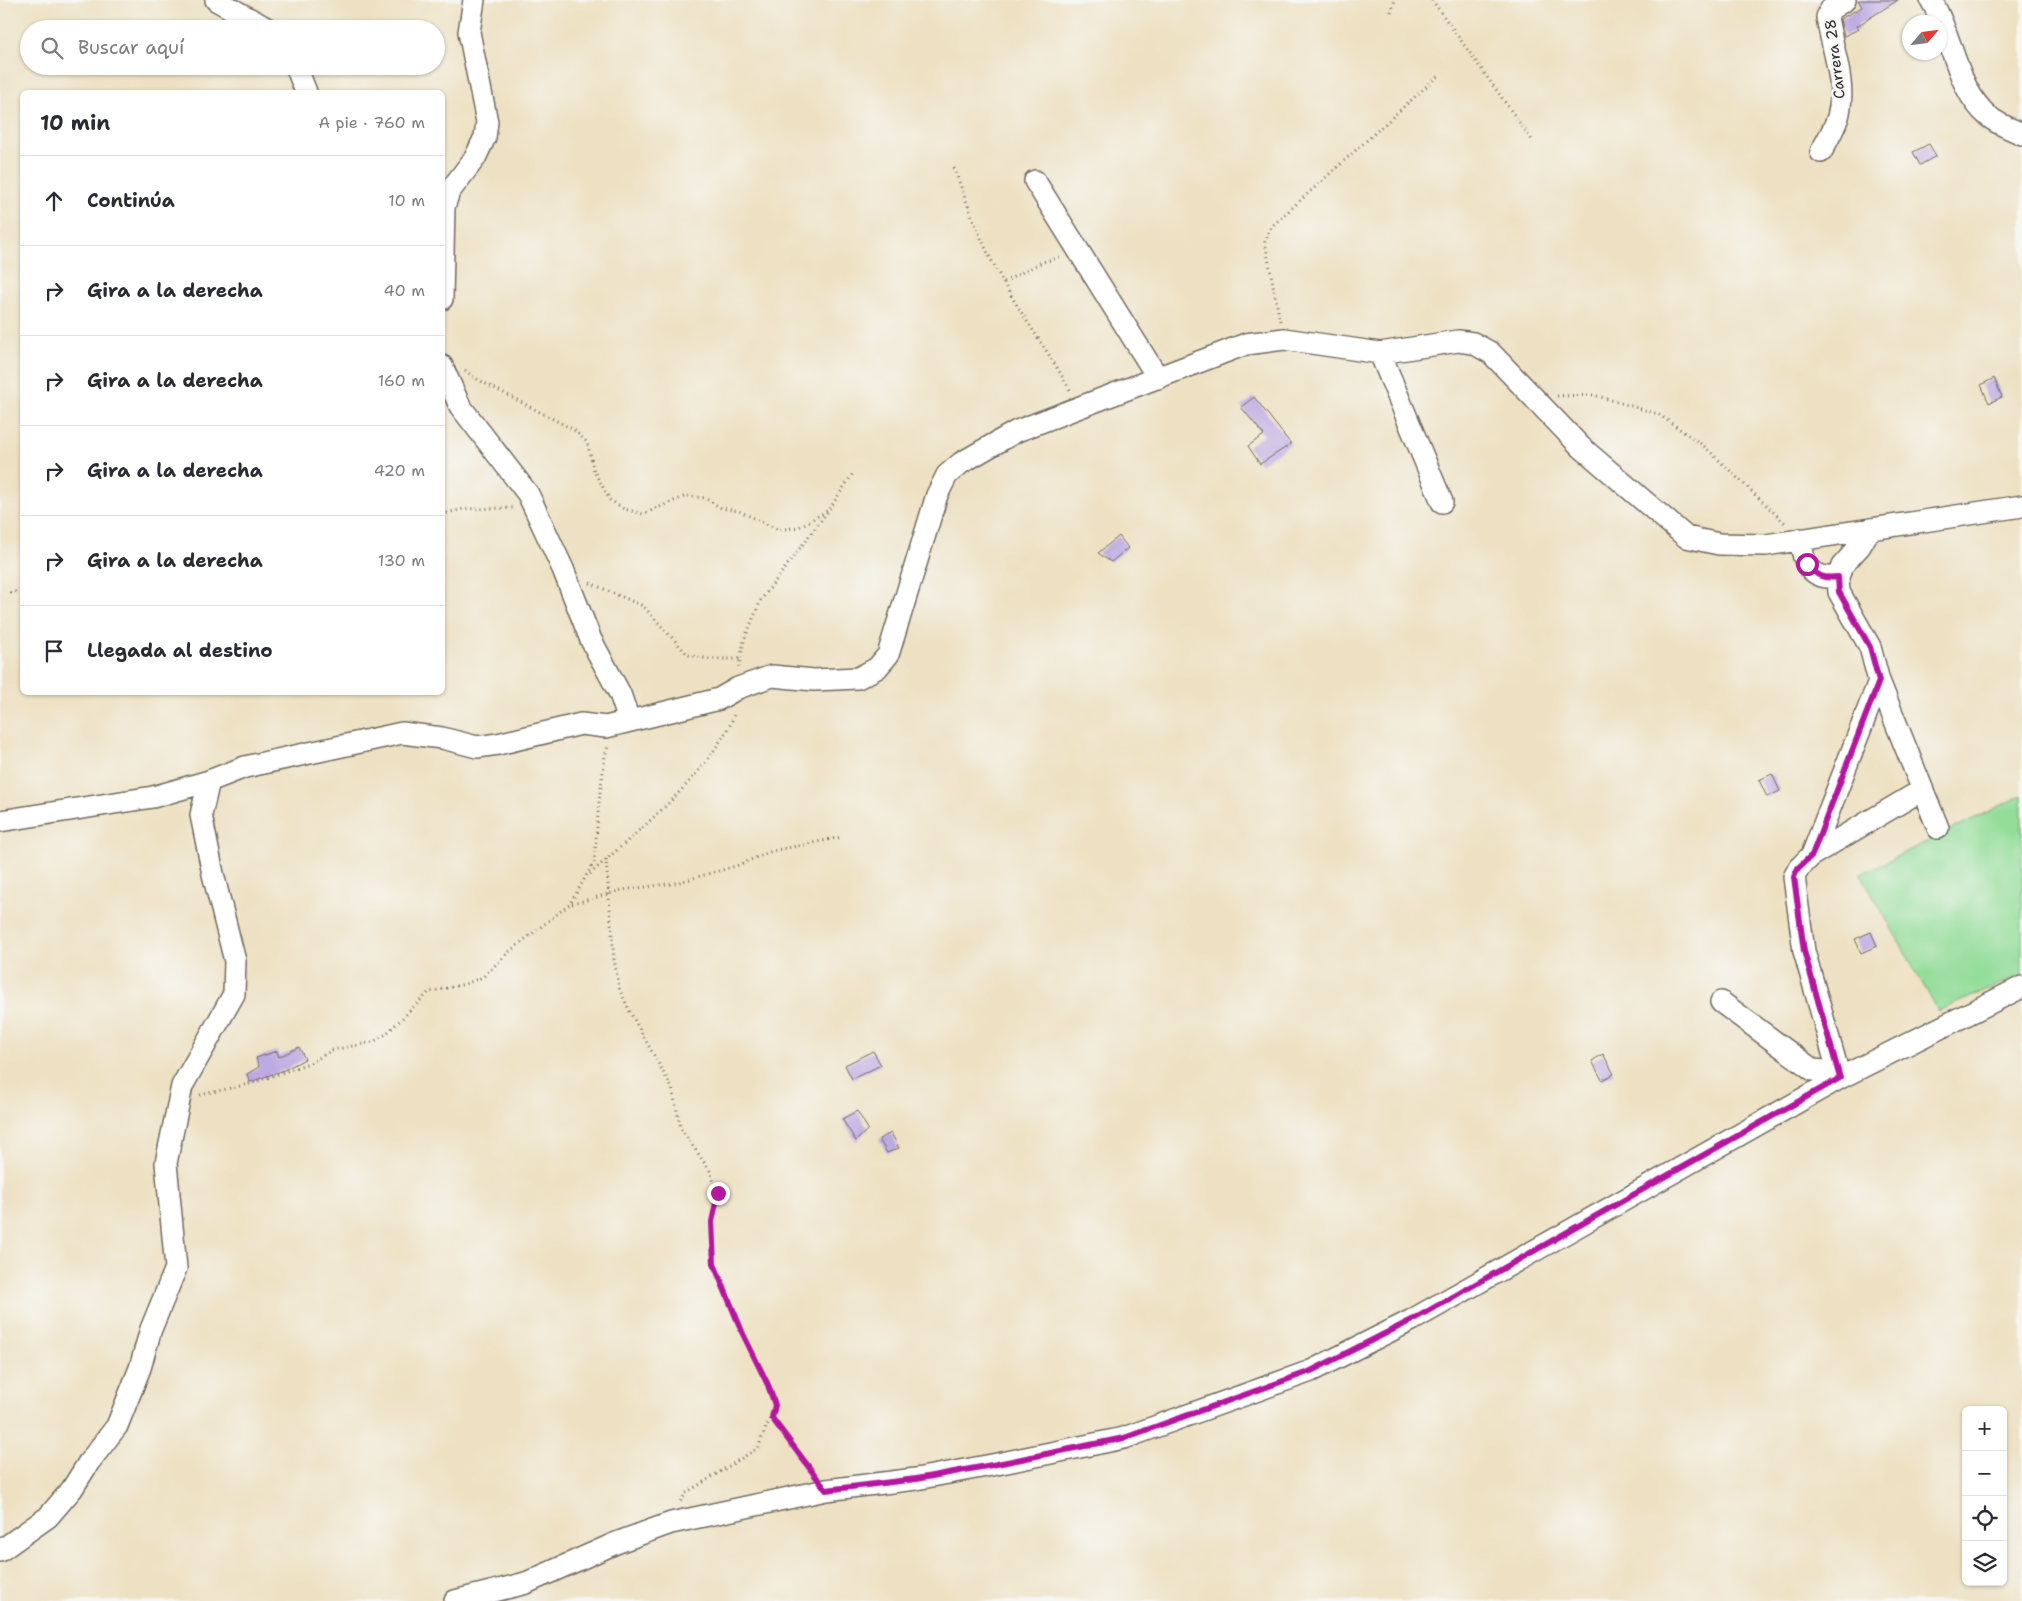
<!DOCTYPE html>
<html lang="es">
<head>
<meta charset="utf-8">
<style>
	:root { --surface:#fff; --page:#f7f7f7; --text:#2b2b33; --muted:#7c7c81; --line:#e1e1e2 }
	body { margin:0; font-family:"Shantell Sans",sans-serif; background:var(--page); color:var(--text) }
	.controls { position:absolute; right:15px; bottom:15px; display:grid; overflow:hidden; border-radius:8px; box-shadow:0 1px 4px #0004 }
	.controls button { width:45px; height:45px; display:grid; place-items:center; padding:0; border:0; border-bottom:1px solid var(--line); background:var(--surface); color:var(--text); font:25px sans-serif }
	.compass { position:absolute; left:1902px; top:15px; width:45px; height:45px; border-radius:50%; background:var(--surface); box-shadow:0 1px 4px #0004; rotate:62deg }
	.stop { position:absolute; width:15px; height:15px; margin:-11px; border:4px solid #b5179e; border-radius:50%; background:#fff }
	.stop.end { background:#b5179e; border-color:#fff; box-shadow:0 1px 5px #0008 }
	.list { margin:0; padding:0; list-style:none }
	h2 { display:flex; justify-content:space-between; align-items:center; height:65px; margin:0; padding:0 20px; font-size:21px }
	h2 small { font-size:16px; font-weight:400; color:var(--muted) }
	.list li { display:grid; grid-template-columns:32px 1fr auto; gap:15px; align-items:center; box-sizing:border-box; height:90px; padding:0 20px; border-top:1px solid var(--line) }
	.list b { display:block; font-size:19px; white-space:nowrap }
	.list em { font-size:16px; font-style:normal; color:var(--muted) }
	.icon { flex:none; width:28px; height:28px; fill:none; stroke:currentColor; stroke-width:2; stroke-linecap:round; stroke-linejoin:round }
	.map { position:relative; flex:none; width:2022px; height:1601px; overflow:hidden }
	.search { position:absolute; background:var(--surface); box-shadow:0 1px 4px #0004; left:20px; top:20px; width:425px; height:55px; display:flex; align-items:center; gap:12px; box-sizing:border-box; padding:0 18px; border-radius:28px; color:var(--muted); font-size:19px }
	.panel { position:absolute; background:var(--surface); box-shadow:0 1px 4px #0004; left:20px; top:90px; width:425px; height:605px; border-radius:8px }
	.map>svg:first-child { display:block }
	.green { fill:#93dd99; stroke:#5f8462 }
	.building { fill:#beaae2 }
	.lines { fill:none; stroke-linecap:round; stroke-linejoin:round }
	.minor-casing { stroke:#6f6b60; stroke-width:24 }
	.path { stroke:#6f6b60; stroke-width:3; stroke-dasharray:1 4; stroke-linecap:butt }
	.minor { stroke:#fff; stroke-width:21 }
	.route { stroke:#b5179e; stroke-width:6 }
	.labels { text-anchor:middle; dominant-baseline:central; stroke-width:5; stroke-linejoin:round; paint-order:stroke }
	.street-label { font-size:15px; fill:#2b2b2b; stroke:#f6f6f2 }
</style>
</head>
<body>
<div class="map">
<svg width="2022" height="1601" viewBox="0 0 2022 1601">
	<rect width="100%" height="100%" fill="#f6f6f2"/>
	<filter id="ink" filterUnits="userSpaceOnUse"><feTurbulence type="fractalNoise" baseFrequency=".02" numOctaves="2"/><feDisplacementMap in="SourceGraphic" scale="10" xChannelSelector="R" yChannelSelector="G"/><feConvolveMatrix kernelMatrix="1 2 1 2 8 2 1 2 1" color-interpolation-filters="sRGB"/></filter>
	<filter id="wash" filterUnits="userSpaceOnUse"><feTurbulence type="fractalNoise" baseFrequency=".0096" numOctaves="4" result="noise"/><feDisplacementMap in="SourceGraphic" scale="20" xChannelSelector="R" yChannelSelector="G"/><feGaussianBlur stdDeviation="1.12" result="paint"/><feColorMatrix in="noise" values="0 0 0 0 0 0 0 0 0 0 0 0 0 0 0 0 0 1.4 0 .05"/><feComposite in="paint" operator="in"/></filter>
	<g filter="url(#wash)">
		<rect width="100%" height="100%" fill="#eee1c3"/>
		<path class="green" d="M2022 795V975L1938 1011 1861 874Z"/>
		<g id="blocks">
			<path class="building" d="M1858 0H1898L1857 26 1859 29 1844 36 1840 19 1862 7Z
				M1929 144 1936 156 1920 165 1913 152Z
				M1994 378 2002 397 1989 403 1981 385Z
				M1254 397 1291 444 1260 464 1248 446 1264 435 1241 407Z
				M1119 536 1128 548 1111 562 1098 553Z
				M1772 774 1780 791 1767 797 1759 780Z
				M1871 932 1877 946 1861 953 1855 939Z
				M299 1047 305 1059 284 1070 250 1082 247 1074 259 1067 256 1058 277 1051 279 1057Z
				M873 1051 881 1065 852 1079 845 1065Z
				M1603 1054 1614 1074 1602 1080 1592 1061Z
				M857 1111 868 1129 856 1141 842 1119Z
				M891 1133 899 1148 887 1153 879 1139Z"/>
		</g>
	</g>
	<g filter="url(#ink)">
		<use href="#blocks" fill-opacity="0" stroke="#6f6b60" stroke-width="1"/>
		<g class="lines">
			<g class="minor-casing">
				<path id="minor" d="M216 0 268 29
					M1931 0C1953 36 1956 89 1988 116 1997 124 2011 129 2022 134
					M296 66 306 92
					M1821 152C1827 141 1834 129 1838 117 1847 84 1832 49 1827 17L1831 9 1845 0
					M1035 181 1158 378
					M442 299 444 207 449 192 475 158 485 137 487 122 469 32 474 0
					M1380 353 1442 502
					M442 366 460 406 528 494 563 569 591 640 620 694 629 720
					M1870 529 1860 546 1842 566 1838 577 1839 592 1870 647 1879 681 1938 828
					M1801 539C1802 563 1811 580 1838 577
					M0 821 153 797 209 781 245 767 402 733 442 738 477 747 498 744 581 724 606 727 719 699 738 688 772 676 814 680 858 678 877 668 888 655 937 495 947 475 961 463 1017 431 1246 344 1284 339 1380 353 1458 341 1473 343 1491 353 1581 447 1686 537 1719 544 1766 545 2022 506
					M1812 855 1879 681
					M1721 1002 1813 1070 1825 1071 1837 1069
					M1840 1078 1804 951 1794 877 1799 868 1812 855 1922 790
					M0 1551 48 1517 72 1489 89 1462 117 1426 140 1368 151 1329 176 1268 166 1163 182 1086 234 994 235 961 213 874 201 815 209 781
					M455 1601 526 1583 616 1543 671 1523 826 1490 916 1479 992 1465 1124 1438 1311 1371 1412 1320 1840 1078 2022 987"/>
			</g>
			<path class="path" d="M1432 0 1532 140
				M1391 12 1395 0
				M954 168C966 200 977 233 993 263 1015 307 1046 347 1070 390
				M1004 282 1042 262 1061 257
				M1280 321 1265 242 1271 227 1440 74
				M465 370 473 377 574 430 587 442 594 471 610 500 624 509 643 514 686 496 705 498 721 508 739 511 779 530 799 527 827 511
				M1557 396 1594 395 1658 414 1704 446 1785 523
				M442 514 464 509 514 508
				M590 583 643 606 688 655 708 659H740
				M10 593 22 590
				M739 667 744 640 761 600 828 511 854 472
				M606 859 614 959 619 988 630 1012 672 1088 681 1129 710 1171 718 1193 712 1223 714 1264 743 1334 769 1385 775 1405 758 1448 686 1493 680 1502
				M590 874C635 833 685 795 719 743 725 733 732 725 734 713
				M572 904 622 890 676 883 736 866 772 851 842 837
				M200 1095 253 1083 312 1062 332 1050 373 1042 386 1034 429 992 465 984 483 977 510 951 570 904 594 862 599 802 605 756 608 746
				M772 1418 814 1473"/>
			<use href="#minor" class="minor"/>
		</g>
	</g>
	<g class="lines" filter="url(#ink)">
		<path class="route" d="M718 1193 712 1222 714 1264 743 1334 768 1385 775 1405 772 1418 826 1490 916 1479 992 1465 1124 1438 1311 1371 1412 1320 1840 1078 1804 951 1794 877 1798 868 1812 855 1879 681 1870 647 1839 592 1838 577C1822 579 1817 576 1807 564"/>
	</g>
	<g class="labels">
		<g class="street-label">
			<text transform="translate(1835 59) rotate(-97)">Carrera 28</text>
		</g>
	</g>
</svg>
<div class="controls">
<button>+</button>
<button>−</button>
<button><svg class="icon" aria-label="locate" viewBox="0 0 24 24"><circle cx="12" cy="12" r="6"/><path d="M12 2v4M12 18v4M2 12h4M18 12h4"/></svg></button>
<button><svg class="icon" aria-label="layers" viewBox="0 0 24 24"><path d="M12 4l9 5-9 5-9-5zM3 14l9 5 9-5"/></svg></button>
</div>
<svg class="compass" viewBox="-18 -18 36 36"><path d="M0-13l5 13h-10z" fill="#e53935"/><path d="M0 13l5-13h-10z" fill="#7c7c81"/></svg>
<div class="stop" style="left:1807px;top:564px"></div>
<div class="stop end" style="left:718px;top:1193px"></div>
<div class="search"><svg class="icon" aria-label="search" viewBox="0 0 24 24"><circle cx="10" cy="10" r="6"/><path d="M15 15l6 6"/></svg>Buscar aquí</div>
<section class="panel">
<h2>10 min<small>A pie · 760 m</small></h2>
<ul class="list">
<li><svg class="icon" aria-label="ahead" viewBox="0 0 24 24"><path d="M12 20V5M6 11l6-6 6 6"/></svg><div><b>Continúa</b></div><em>10 m</em></li>
<li><svg class="icon" aria-label="right" viewBox="0 0 24 24"><path d="M7 20v-9h11M14 6l5 5-5 5"/></svg><div><b>Gira a la derecha</b></div><em>40 m</em></li>
<li><svg class="icon" aria-label="right" viewBox="0 0 24 24"><path d="M7 20v-9h11M14 6l5 5-5 5"/></svg><div><b>Gira a la derecha</b></div><em>160 m</em></li>
<li><svg class="icon" aria-label="right" viewBox="0 0 24 24"><path d="M7 20v-9h11M14 6l5 5-5 5"/></svg><div><b>Gira a la derecha</b></div><em>420 m</em></li>
<li><svg class="icon" aria-label="right" viewBox="0 0 24 24"><path d="M7 20v-9h11M14 6l5 5-5 5"/></svg><div><b>Gira a la derecha</b></div><em>130 m</em></li>
<li><svg class="icon" aria-label="arrive" viewBox="0 0 24 24"><path d="M6 21V4h12l-3 4 3 4H6"/></svg><div><b>Llegada al destino</b></div></li>
</ul>
</section>
</div>
</body>
</html>
